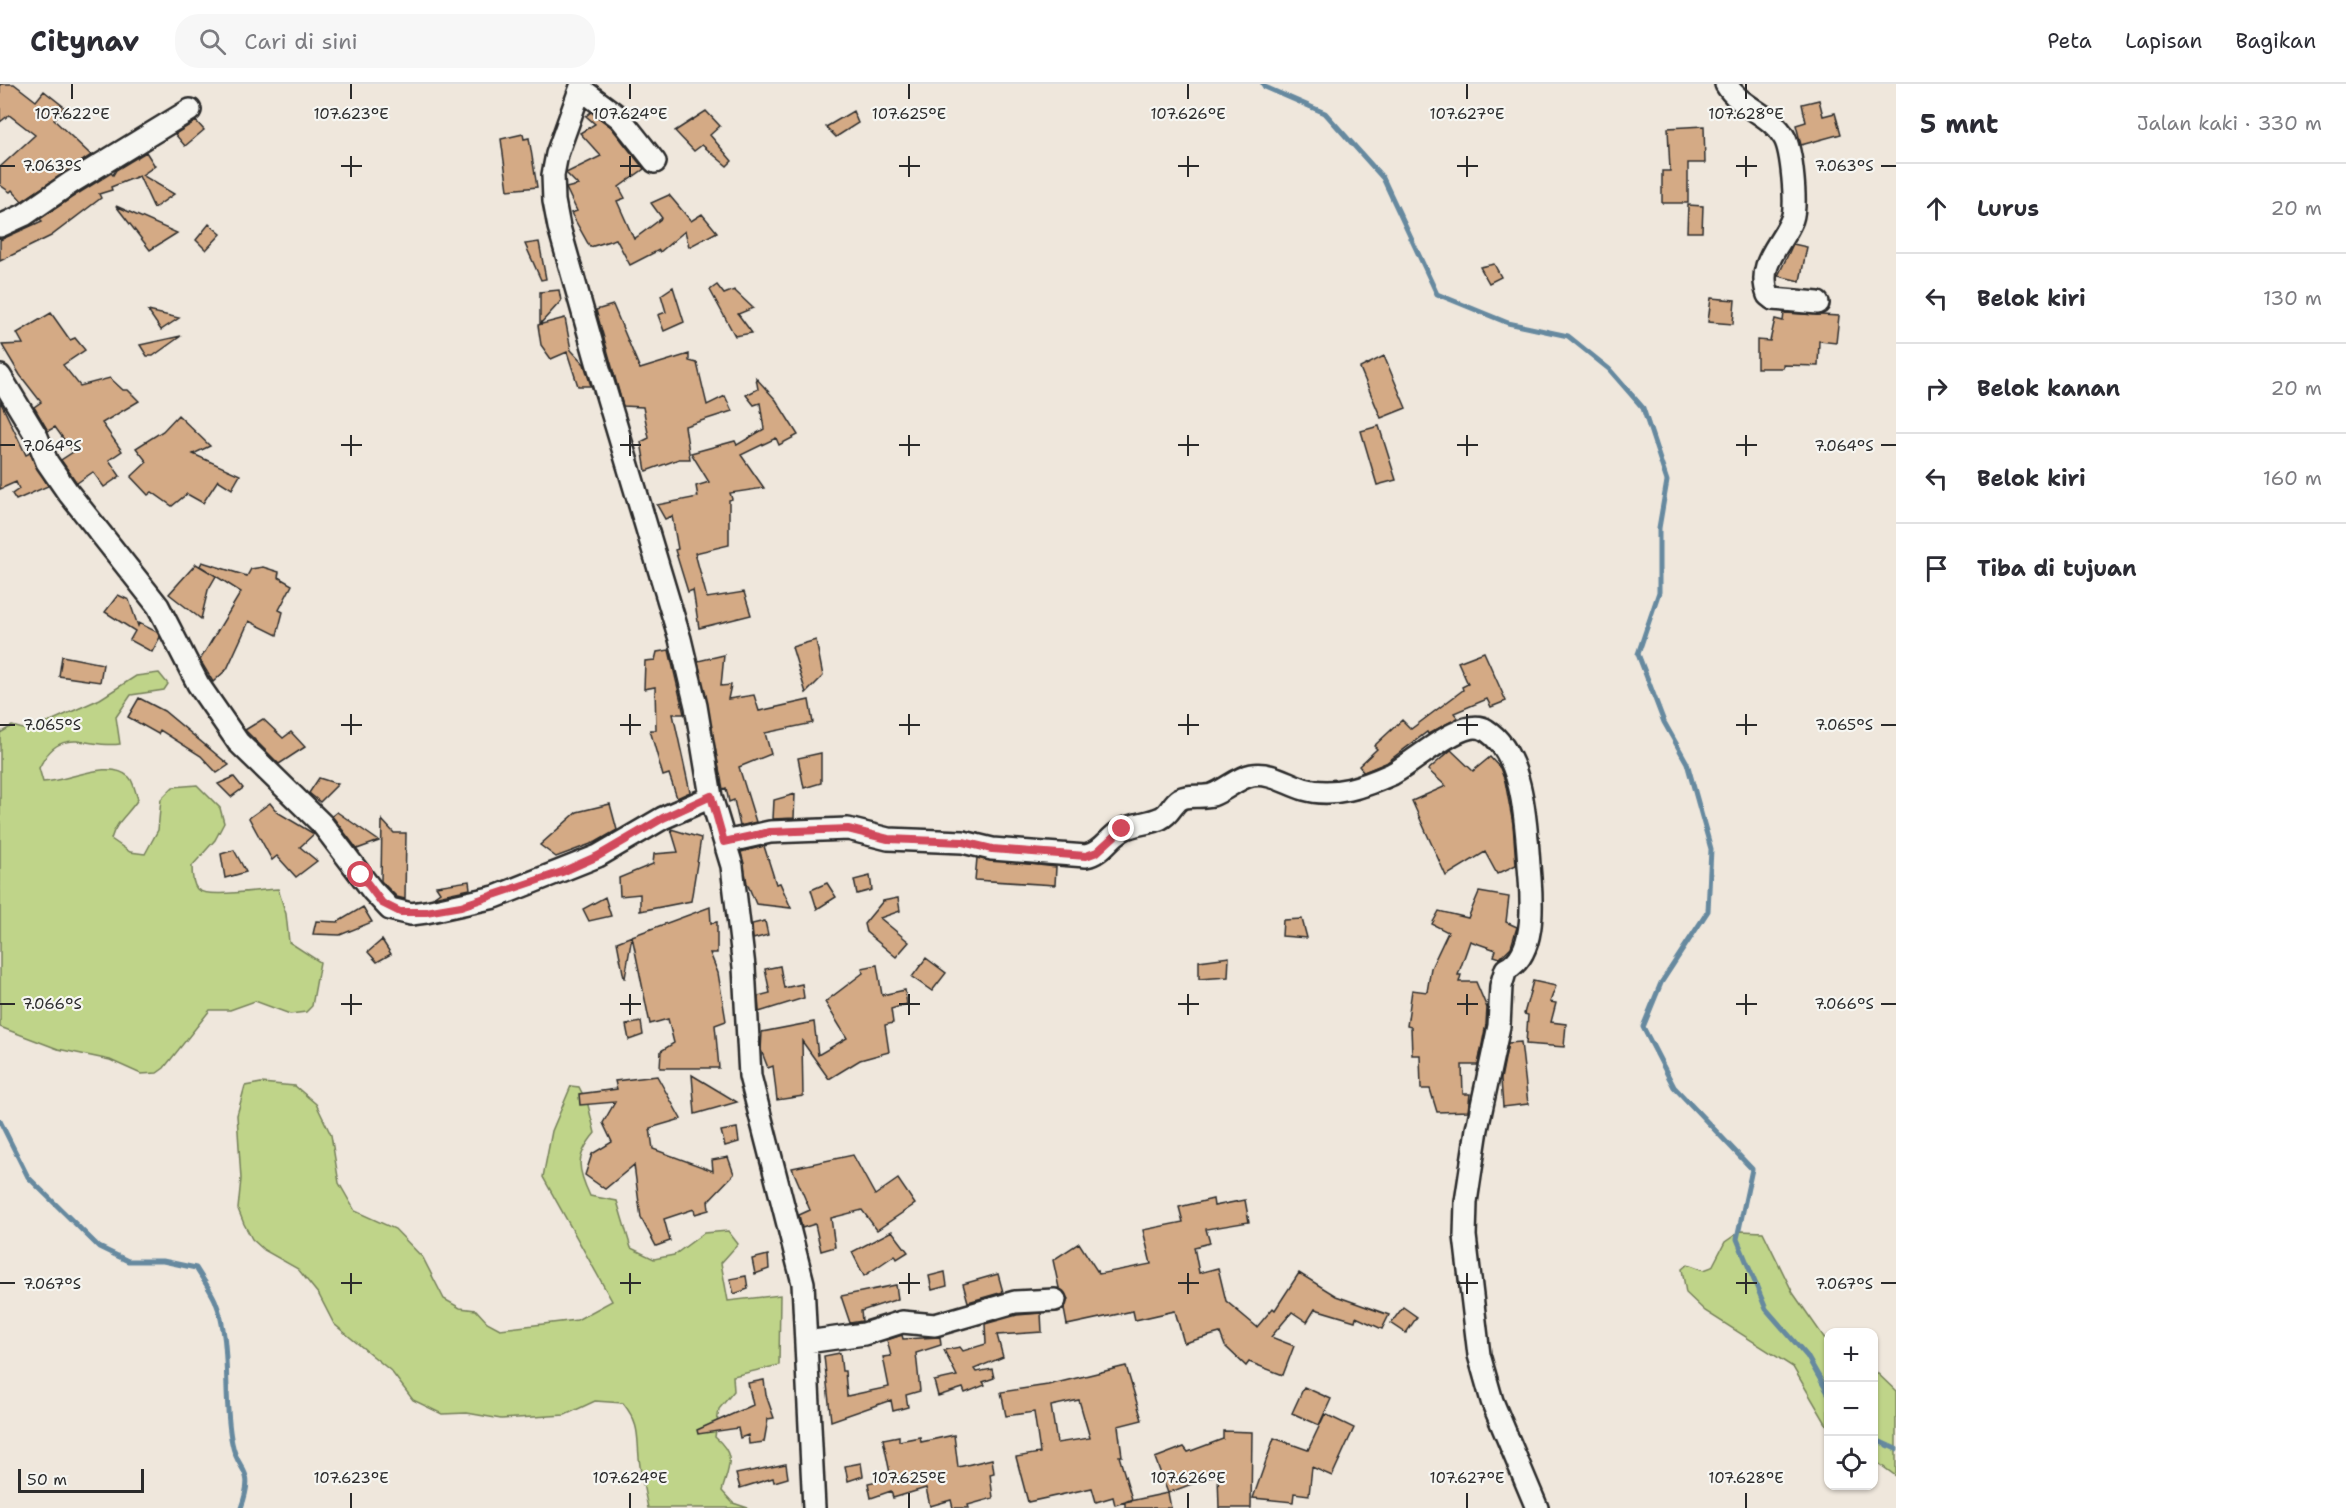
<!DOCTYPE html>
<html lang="id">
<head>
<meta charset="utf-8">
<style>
	:root { --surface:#fff; --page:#f7f7f7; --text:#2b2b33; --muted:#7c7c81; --line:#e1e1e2 }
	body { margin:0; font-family:"Shantell Sans",sans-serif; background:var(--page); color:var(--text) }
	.controls { position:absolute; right:18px; bottom:18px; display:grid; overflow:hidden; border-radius:12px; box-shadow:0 2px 4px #0004 }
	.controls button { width:54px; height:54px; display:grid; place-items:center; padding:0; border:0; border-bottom:2px solid var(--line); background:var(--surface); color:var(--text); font:30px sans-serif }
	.scale { position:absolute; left:18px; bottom:15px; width:126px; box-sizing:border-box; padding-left:6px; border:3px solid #2b2b2b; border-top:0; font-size:16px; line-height:21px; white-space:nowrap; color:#2b2b2b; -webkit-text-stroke:4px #f6f6f2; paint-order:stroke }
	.stop { position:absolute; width:18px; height:18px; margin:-14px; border:4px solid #d1495b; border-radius:50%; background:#fff }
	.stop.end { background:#d1495b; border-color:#fff; box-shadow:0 2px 6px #0008 }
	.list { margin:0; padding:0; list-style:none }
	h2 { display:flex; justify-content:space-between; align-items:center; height:78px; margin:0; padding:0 24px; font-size:26px }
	h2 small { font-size:20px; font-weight:400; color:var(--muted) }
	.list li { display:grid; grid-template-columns:39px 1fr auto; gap:18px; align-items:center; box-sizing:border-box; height:90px; padding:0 24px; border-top:2px solid var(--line) }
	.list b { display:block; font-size:22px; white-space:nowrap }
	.list em { font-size:20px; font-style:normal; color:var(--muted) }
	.icon { flex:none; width:33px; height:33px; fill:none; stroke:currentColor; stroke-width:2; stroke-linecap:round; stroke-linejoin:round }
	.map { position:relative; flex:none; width:1896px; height:1424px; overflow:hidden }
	header { display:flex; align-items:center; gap:36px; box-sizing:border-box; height:84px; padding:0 30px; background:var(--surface); border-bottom:2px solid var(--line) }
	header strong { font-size:28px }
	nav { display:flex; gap:33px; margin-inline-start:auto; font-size:21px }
	.search { width:420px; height:54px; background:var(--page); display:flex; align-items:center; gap:15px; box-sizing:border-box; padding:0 21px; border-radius:24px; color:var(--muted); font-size:22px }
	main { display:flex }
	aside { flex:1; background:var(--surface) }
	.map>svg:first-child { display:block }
	.green { fill:#bfd489; stroke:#75805a; stroke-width:1.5 }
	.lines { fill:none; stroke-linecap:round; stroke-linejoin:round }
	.stream { stroke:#66899f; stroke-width:5 }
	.building { fill:#d4aa85; stroke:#2b2b2b; stroke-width:1.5; fill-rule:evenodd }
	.minor-casing { stroke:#2b2b2b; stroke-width:26 }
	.minor { stroke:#f6f6f2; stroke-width:21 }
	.route { stroke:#d1495b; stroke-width:8 }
	.ticks { fill:none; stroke:#2b2b2b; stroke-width:2 }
	.ticks-label { font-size:15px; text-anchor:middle; fill:#2b2b2b; stroke:#f6f6f2; stroke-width:4.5; stroke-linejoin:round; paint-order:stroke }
</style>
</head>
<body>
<header>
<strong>Citynav</strong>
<div class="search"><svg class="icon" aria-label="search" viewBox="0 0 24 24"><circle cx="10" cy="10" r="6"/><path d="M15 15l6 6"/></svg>Cari di sini</div>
<nav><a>Peta</a><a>Lapisan</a><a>Bagikan</a></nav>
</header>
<main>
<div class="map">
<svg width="1896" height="1424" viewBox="0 0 1896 1424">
	<rect width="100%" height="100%" fill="#efe7dc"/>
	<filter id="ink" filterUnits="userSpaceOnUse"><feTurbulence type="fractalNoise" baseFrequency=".0167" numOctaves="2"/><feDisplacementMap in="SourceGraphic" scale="12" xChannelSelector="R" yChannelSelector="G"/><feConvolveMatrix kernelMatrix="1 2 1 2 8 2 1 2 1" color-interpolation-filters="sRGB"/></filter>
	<g filter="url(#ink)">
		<path class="green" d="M159 589 168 600 164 606 131 611 116 633 120 660C87 665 61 639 39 684L43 698C67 698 109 674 129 693 134 698 135 708 138 715 128 731 116 737 111 755L130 768 145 770 158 746 161 715 173 703 197 701 220 724 224 739 215 756 192 782C192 789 192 799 197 805 206 815 262 805 278 805L286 830 289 858 320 878 312 922 306 928 290 930 255 917 230 926H210L164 984 157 989 141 990 110 976 58 965 0 943V649L12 642 27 646 35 644 100 615 136 592Z
			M261 999 295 1002 316 1020 331 1051 339 1099 355 1127 395 1145 423 1174 444 1215 460 1224 476 1226 487 1238 500 1245 577 1236 612 1217 543 1093 552 1047 571 1002 579 1003 588 1021 595 1049C575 1073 577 1084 590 1112L617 1117 631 1164 654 1175 674 1171 704 1149 728 1147 738 1160 721 1179 728 1217 780 1211 779 1281 733 1292 734 1307 719 1325 715 1353C737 1372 729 1382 722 1407L733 1419 748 1424H648C645 1410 642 1396 640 1382 636 1354 642 1343 623 1319L595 1317 565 1331 501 1335 467 1329 442 1330 413 1316 391 1287 334 1240 319 1211 298 1185 264 1166 252 1155 244 1140 238 1125 241 1095 237 1031 245 1002Z
			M1741 1147 1763 1148 1793 1209 1828 1259V1343L1793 1283 1705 1227 1686 1209 1682 1185 1688 1180 1704 1186 1712 1183 1725 1158Z
			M1874 1286 1896 1307V1392L1874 1376Z"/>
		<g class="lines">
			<path class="stream" d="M1263 0 1265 3 1325 29 1383 94 1437 210 1508 239 1568 252 1609 285 1643 324 1667 397 1659 444V508L1638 570 1664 638 1687 679 1711 765 1708 827 1661 899 1643 943 1674 1003 1752 1085 1737 1155 1766 1225 1807 1272 1828 1309
				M0 1037 28 1093 99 1163 128 1177H163L196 1184C202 1194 210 1205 215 1216 233 1259 222 1314 232 1359 238 1391 256 1382 241 1424
				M1874 1355 1896 1365"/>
		</g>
		<path class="building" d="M0 0H14L36 17 44 7 64 23 54 36 91 71 22 117 12 106 10 108 0 101V83L35 51 9 31 0 38Z
			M1819 16 1823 32 1835 29 1841 50 1801 61 1796 41 1806 38 1802 20Z
			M706 27 720 42 710 51 732 77 727 82 702 61 694 67 675 47Z
			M853 27 858 39 836 53 826 43Z
			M591 28 611 43 644 85 619 103 625 114 617 117 634 155 662 134 651 119 669 111 691 137 702 130 717 148 689 163 685 147 660 168 659 166 630 181 616 155 590 163 571 129 577 127 566 104 578 101 566 89 601 72 580 49 595 40 586 32Z
			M196 37 204 46 185 62 175 50Z
			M1704 42 1705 79H1688V119H1662V87H1670L1668 44Z
			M523 50 524 55 529 54 537 103 508 106 501 55Z
			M146 68 155 82 142 91 174 110 154 124 139 92 111 103 112 106 99 110 101 114 51 152 0 177V156L42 137 40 135 79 109 111 89 113 91 116 86Z
			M1688 121 1703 122 1702 148H1687Z
			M116 122 177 149 150 166Z
			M209 140 221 150 206 166 196 156Z
			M539 158 546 195 541 196 525 160Z
			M1793 160 1807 163 1800 197 1778 192Z
			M1494 180 1501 193 1489 199 1480 183Z
			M717 201 724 210 734 206 753 224 738 230 752 249 735 252 710 206Z
			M673 203 684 238 664 247 658 231 666 228 661 211Z
			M559 206 561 217 540 240V208Z
			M1711 214 1735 216 1733 240 1708 238Z
			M613 221 640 285 689 270V277L697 279 707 321 725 312 732 327 685 342 690 375H679L646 387 641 358 649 354 643 323 623 322 596 226Z
			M148 227 179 234 161 246Z
			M51 229 70 256 75 254 85 266 63 281 80 302 110 294 123 306H128L139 317 102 339 122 367 109 376 120 392 104 403 93 388 77 399 61 376 73 368 55 343 48 347 34 323 41 318 20 291 2 261 23 260 17 249Z
			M1784 229 1839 232 1836 259 1819 257 1818 282 1783 281V284H1757V256L1770 257 1775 235 1783 237Z
			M565 234 571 266 584 280 591 302H578L567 268 551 275 541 261 538 241Z
			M181 252 153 272H147L140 261Z
			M1384 272 1406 324 1381 334 1360 284Z
			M756 294 776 316 798 351 779 361 776 354 741 371 764 404 730 409 732 415 729 416V461L695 469 707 514 744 508 751 531 699 544 693 506 688 508 675 466 678 465 672 432 665 435 657 421 698 413 696 402 709 398 691 369 735 357 737 361 764 345 760 319 754 321 746 311 758 305Z
			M0 317 26 371 30 369 48 402 16 416 12 410 19 405 16 398 0 405Z
			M178 331 210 362 193 370 240 391 232 405 218 396 203 419 187 410 172 422 152 408 148 411 131 393 147 378 136 364 163 347Z
			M1379 342 1396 396 1377 401 1361 347Z
			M202 478 247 492 251 485 263 483 279 488 278 493 292 501 279 526 283 528 277 551 249 537 227 585 213 598 200 576 241 508 200 482Z
			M196 480 216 492 208 506 201 535 169 510Z
			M118 511 129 516 138 542 139 539 157 548 160 553 152 568 130 556 135 547 105 528Z
			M816 556 823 592 806 609 792 563Z
			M669 566 684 630H673L690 708 677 714 669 690 663 692 650 646H656L655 603 644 605 645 577 655 576 657 568Z
			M1484 568 1506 617 1491 623 1487 615 1454 629 1458 634 1428 650 1427 648 1386 679 1364 688 1359 682 1377 665 1374 662 1402 636 1411 645 1463 606 1462 603 1468 600 1458 578Z
			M724 571 721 602 731 601 728 615 754 611 759 627 809 616 813 639 765 649 771 670 739 683 756 738 740 742 734 716 729 718 726 704 723 705 698 577Z
			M62 572 103 580 100 598 59 592Z
			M139 614 164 627 229 681 217 689 201 672 160 646 158 650 128 633Z
			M263 635 283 654 291 648 305 663 279 680 245 646Z
			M1451 666 1473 687 1490 673 1500 684 1505 697 1513 740 1516 781 1497 790 1485 768 1446 792 1412 717 1446 702 1428 686Z
			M821 669V699L804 704 798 674Z
			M234 693 243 704 231 713 218 700Z
			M319 694 338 700 320 718 309 709Z
			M795 710 794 734 773 735 774 716Z
			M270 719 277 728 314 750 300 763 317 777 296 793 277 772 272 776 249 734Z
			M610 720 617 746 596 758 556 773 540 761 577 728Z
			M337 728 379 757 357 765 332 732Z
			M382 736 394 749H406L405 815 397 813 381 797Z
			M671 745 701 754 691 817 640 827V810L620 812 619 794 653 780 654 770 678 768Z
			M764 762 776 800 780 799 791 824 756 820 747 799 741 768Z
			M234 766 246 788 225 794 221 770Z
			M977 774 1056 783 1055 801 975 796Z
			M870 792 872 806 857 810 854 796Z
			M469 797 470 805 433 813 440 808 436 802Z
			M827 799 836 813 817 825 811 806Z
			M1479 808 1509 813 1506 838 1517 843 1511 863 1500 874 1494 872 1496 866 1470 857 1458 891H1461L1459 898H1476L1487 924 1486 940 1478 981H1462L1463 1010H1470L1468 1027 1437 1028 1430 1005H1421L1420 971H1412L1411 943 1407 942 1412 906 1427 908 1431 884 1448 848 1432 840 1439 827 1468 834Z
			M605 813 611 832 589 837 583 825Z
			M898 814 900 827 880 834 909 858 896 873 866 848 864 840 883 817Z
			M363 823 372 838 340 851 313 850 316 837 338 838Z
			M710 823 711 839 717 838V869H710L718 889 726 937 715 941 719 984H660L661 967 674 959 668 935 650 940 632 852Z
			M1302 835 1307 854 1282 852 1283 836Z
			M765 837 768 851 753 855 752 840Z
			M632 852 625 894H624L617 858Z
			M382 856 391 870 377 878 368 868Z
			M1229 873 1228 893 1199 895V877Z
			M926 874 946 889 932 907 912 893Z
			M877 881 882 911 905 906 907 920 891 925 893 939 885 941 889 968 860 976 829 995 802 957 803 1012 777 1016 773 982 768 984 761 966 762 948 814 938 818 971 847 954 825 918 863 889 862 884Z
			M780 882 784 904 802 900 804 914 759 928 758 912 770 909 765 885Z
			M1533 897 1556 902 1550 918 1556 919 1551 938 1566 940 1564 963 1526 960 1528 931 1524 930Z
			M641 938 643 951 629 956 626 941Z
			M1521 958 1528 1020 1503 1023 1501 995 1508 959Z
			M692 991 737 1018 695 1030Z
			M657 992 681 1035 650 1044 653 1065 713 1087 712 1076 728 1073 734 1090 708 1117 709 1126 695 1130 694 1125 664 1135 670 1157 656 1162 641 1134 634 1081 605 1105 585 1091 592 1070 612 1058 603 1039 615 1018 580 1021 579 1010 617 1005 615 997Z
			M737 1044 739 1058 725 1062 721 1047Z
			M853 1071 875 1111 898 1095 915 1120 877 1146 862 1126 831 1134 835 1163 821 1167 815 1140 802 1144 799 1131 810 1126 792 1084Z
			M1213 1115 1214 1122 1245 1116 1249 1138 1206 1145 1210 1159 1194 1163 1199 1189 1218 1184 1226 1217 1257 1243 1273 1224 1275 1226 1299 1189 1336 1212 1389 1231 1382 1245 1356 1233 1355 1237 1315 1225 1307 1238 1292 1228 1271 1253 1294 1262 1283 1291 1249 1278 1246 1282 1225 1262 1220 1249 1184 1259 1175 1227 1135 1236 1133 1227 1067 1241 1064 1225 1068 1215 1059 1204 1053 1176 1079 1159 1099 1190 1151 1180 1143 1146 1183 1138 1179 1123Z
			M892 1147 908 1168 897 1175 895 1171 864 1192 852 1168Z
			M768 1171 769 1185 755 1190 752 1175Z
			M945 1188 947 1202 932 1206 929 1192Z
			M998 1190 1003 1208 968 1218 963 1200Z
			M746 1192 748 1205 734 1210 730 1195Z
			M896 1201 898 1215 861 1227 862 1237 850 1239 841 1212Z
			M1403 1223 1417 1233 1406 1249 1391 1239Z
			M1041 1229 1042 1248 997 1251 1003 1273 974 1285 976 1288 992 1285 994 1294 983 1298 985 1301 965 1309 963 1304 938 1312 934 1297 957 1292 944 1266 960 1263 963 1267 986 1260 985 1240 1017 1231Z
			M902 1251 903 1255 940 1253 941 1261 916 1269 920 1307 906 1311 908 1323 893 1327 891 1316 831 1337 824 1272 840 1269 842 1287H845L847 1312 889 1303 883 1273 891 1272 887 1256Z
			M1126 1282 1142 1336 1118 1342 1122 1372H1119L1132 1415 1125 1418 1168 1409 1171 1424H1125V1418L1115 1421 1113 1413 1096 1418 1092 1404 1028 1418 1016 1373 1040 1369 1034 1328 1006 1332 1001 1308 1048 1301ZM1079 1316 1090 1354 1057 1359 1051 1322Z
			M764 1296 766 1311 774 1334 768 1335 764 1358 749 1360 748 1351 740 1354 738 1344 698 1350 697 1346 753 1321 748 1299Z
			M1304 1303 1331 1315 1319 1341 1292 1329Z
			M1325 1330 1354 1344 1332 1392 1312 1383 1309 1411 1294 1409 1293 1418 1253 1414 1274 1354 1308 1366Z
			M1223 1347 1252 1348 1251 1424H1219L1218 1390 1168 1409 1155 1374 1184 1363 1188 1368 1223 1355Z
			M954 1351 958 1383 992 1375 994 1389 990 1390 993 1414 968 1421 969 1424H953L951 1416 930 1422 926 1404 893 1414 891 1407 871 1414 868 1399 891 1394 883 1355 899 1352V1357L920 1353 921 1358Z
			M861 1379 863 1392 848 1397 845 1382Z
			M786 1380 788 1394 774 1398 773 1394 740 1404 736 1390Z"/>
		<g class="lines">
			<g class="minor-casing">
				<path id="minor" d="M582 0 557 70 553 91 554 117 559 143 597 278 680 555 696 622 711 713 732 782 744 883 750 992 803 1199 814 1424
					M1726 0C1739 23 1771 30 1784 53 1792 66 1797 121 1792 135 1782 161 1756 179 1768 211L1773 215 1818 219
					M581 5 620 34 655 78
					M0 142 24 131 72 98 190 26
					M0 292 37 353 47 378 67 407 158 522 198 600 238 658 322 740 372 806 390 825 411 830 426 828 495 813 598 772 663 734 711 713
					M725 758 770 748 848 745 888 755 963 758 992 765 1086 772C1102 769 1109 753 1122 746 1134 739 1149 740 1161 734 1170 730 1172 720 1180 715 1189 710 1202 714 1212 711 1226 706 1237 694 1252 691 1271 688 1287 700 1304 705 1334 714 1365 702 1392 690 1414 679 1464 631 1486 646 1527 672 1526 751 1530 794 1532 821 1535 872 1506 885L1501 902 1499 942 1477 1045 1466 1118 1465 1152 1479 1271 1492 1317 1537 1424
					M807 1258 864 1250 902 1238 935 1241 1015 1218 1055 1216"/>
			</g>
			<use href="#minor" class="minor"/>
		</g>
	</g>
	<g class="lines" filter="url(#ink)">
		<path class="route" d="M361 791 382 819 400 828H426L461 822 562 788 598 772 663 734 711 712 724 758 770 748 848 745 888 755 963 758 992 765 1086 772 1097 768 1122 745"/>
	</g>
	<path class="ticks" d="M72 0V15M351 0V15M630 0V15M909 0V15M1188 0V15M1467 0V15M1746 0V15M351 72V93M630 72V93M909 72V93M1188 72V93M1467 72V93M1746 72V93M0 82H15M341 82H362M620 82H641M899 82H920M1178 82H1199M1457 82H1478M1736 82H1757M1881 82H1896M351 351V372M630 351V372M909 351V372M1188 351V372M1467 351V372M1746 351V372M0 361H15M341 361H362M620 361H641M899 361H920M1178 361H1199M1457 361H1478M1736 361H1757M1881 361H1896M351 630V651M630 630V651M909 630V651M1188 630V651M1467 630V651M1746 630V651M0 641H15M341 641H362M620 641H641M899 641H920M1178 641H1199M1457 641H1478M1736 641H1757M1881 641H1896M351 910V931M630 910V931M909 910V931M1188 910V931M1467 910V931M1746 910V931M0 920H15M341 920H362M620 920H641M899 920H920M1178 920H1199M1457 920H1478M1736 920H1757M1881 920H1896M351 1189V1210M630 1189V1210M909 1189V1210M1188 1189V1210M1467 1189V1210M1746 1189V1210M0 1199H15M341 1199H362M620 1199H641M899 1199H920M1178 1199H1199M1457 1199H1478M1736 1199H1757M1881 1199H1896M351 1409V1424M630 1409V1424M909 1409V1424M1188 1409V1424M1467 1409V1424M1746 1409V1424"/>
	<g class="ticks-label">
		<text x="72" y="35">107.622°E</text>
		<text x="351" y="35">107.623°E</text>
		<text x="630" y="35">107.624°E</text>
		<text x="909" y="35">107.625°E</text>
		<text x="1188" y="35">107.626°E</text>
		<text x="1467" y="35">107.627°E</text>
		<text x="1746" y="35">107.628°E</text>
		<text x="52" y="87">7.063°S</text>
		<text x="1844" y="87">7.063°S</text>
		<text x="52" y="367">7.064°S</text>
		<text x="1844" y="367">7.064°S</text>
		<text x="52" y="646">7.065°S</text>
		<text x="1844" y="646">7.065°S</text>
		<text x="52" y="925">7.066°S</text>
		<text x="1844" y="925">7.066°S</text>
		<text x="52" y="1205">7.067°S</text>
		<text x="1844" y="1205">7.067°S</text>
		<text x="351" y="1399">107.623°E</text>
		<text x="630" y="1399">107.624°E</text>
		<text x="909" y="1399">107.625°E</text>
		<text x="1188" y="1399">107.626°E</text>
		<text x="1467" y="1399">107.627°E</text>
		<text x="1746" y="1399">107.628°E</text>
	</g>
</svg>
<div class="controls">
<button>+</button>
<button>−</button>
<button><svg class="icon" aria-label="locate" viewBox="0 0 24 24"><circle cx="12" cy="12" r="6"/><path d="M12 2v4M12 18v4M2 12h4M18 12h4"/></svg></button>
</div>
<div class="scale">50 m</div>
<div class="stop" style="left:361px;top:791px"></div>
<div class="stop end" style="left:1122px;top:745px"></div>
</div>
<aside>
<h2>5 mnt<small>Jalan kaki · 330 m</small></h2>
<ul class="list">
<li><svg class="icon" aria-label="ahead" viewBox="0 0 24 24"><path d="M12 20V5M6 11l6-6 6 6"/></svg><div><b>Lurus</b></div><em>20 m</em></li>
<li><svg class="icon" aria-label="left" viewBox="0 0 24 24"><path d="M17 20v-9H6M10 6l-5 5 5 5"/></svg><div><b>Belok kiri</b></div><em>130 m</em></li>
<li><svg class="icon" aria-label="right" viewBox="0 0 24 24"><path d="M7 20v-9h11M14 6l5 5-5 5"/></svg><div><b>Belok kanan</b></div><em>20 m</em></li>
<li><svg class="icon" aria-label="left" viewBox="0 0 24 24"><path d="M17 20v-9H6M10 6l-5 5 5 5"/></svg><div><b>Belok kiri</b></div><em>160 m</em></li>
<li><svg class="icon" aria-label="arrive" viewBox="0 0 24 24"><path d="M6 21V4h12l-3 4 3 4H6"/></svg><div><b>Tiba di tujuan</b></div></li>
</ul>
</aside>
</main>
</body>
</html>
